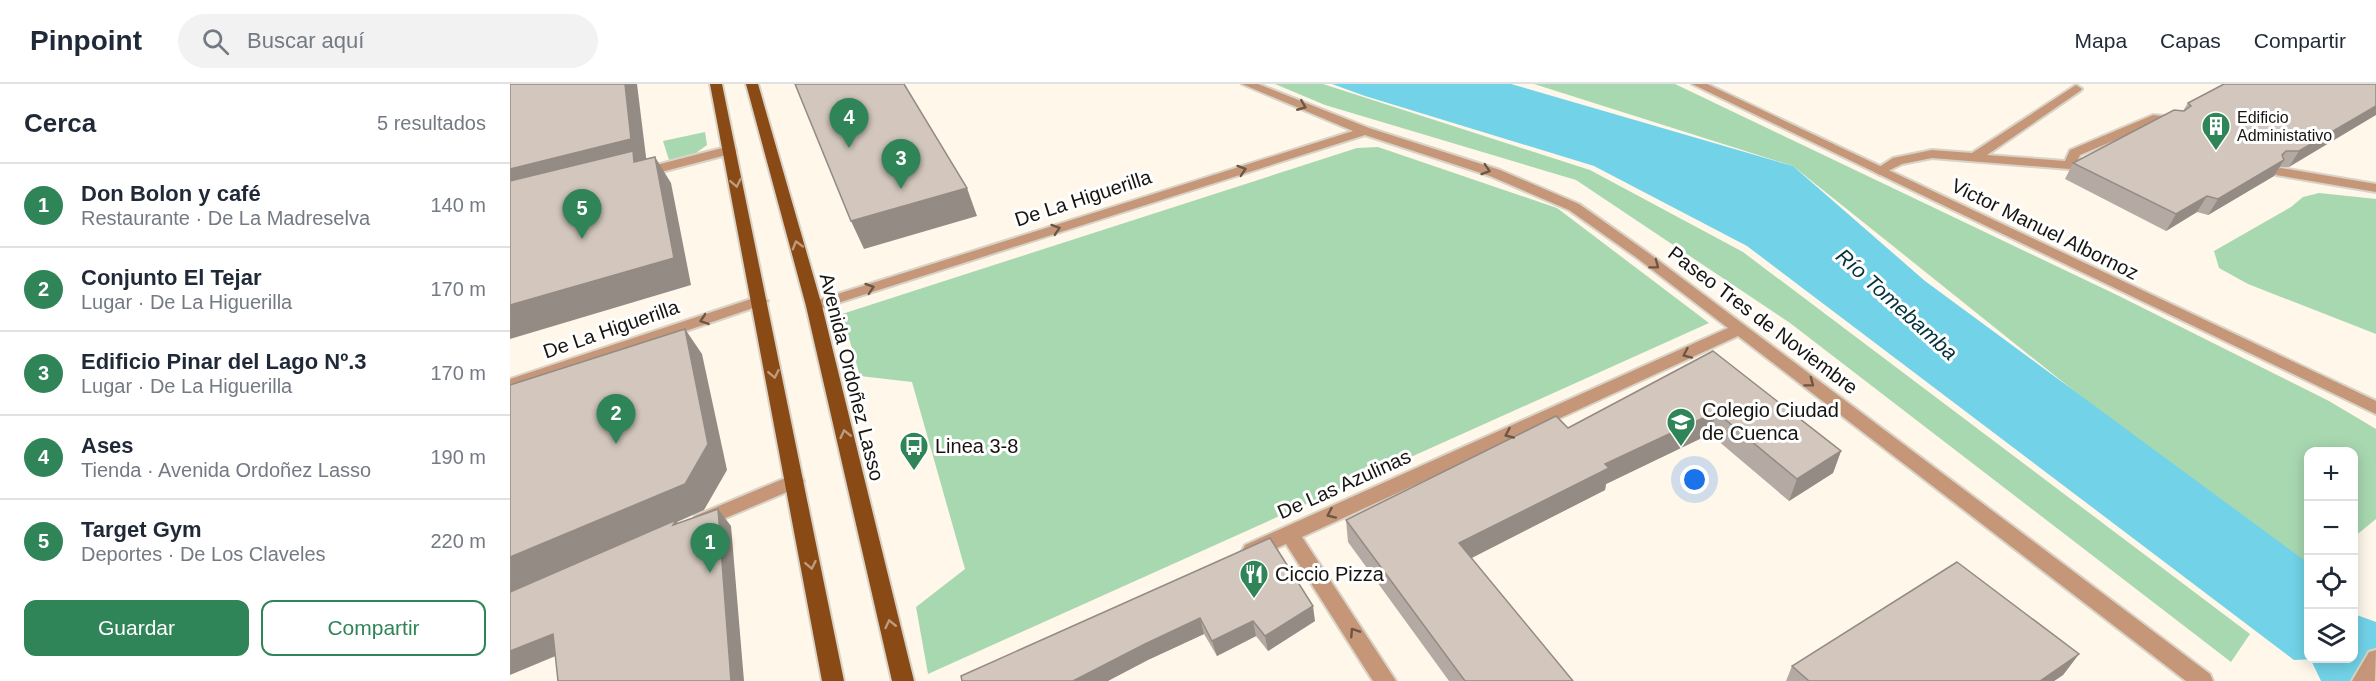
<!DOCTYPE html>
<html lang="es">
<head>
<meta charset="utf-8">
<style>
	:root { --surface:#fff; --page:#f2f2f3; --text:#1f2937; --muted:#747a83; --line:#e0e1e3; --accent:#308558 }
	body { margin:0; font-family:Helvetica,sans-serif; background:var(--page); color:var(--text) }
	.controls { position:absolute; right:18px; bottom:18px; display:grid; overflow:hidden; border-radius:12px; box-shadow:0 3px 15px #0003 }
	.controls button { width:54px; height:54px; display:grid; place-items:center; padding:0; border:0; border-bottom:2px solid var(--line); background:var(--surface); color:var(--text); font:30px sans-serif }
	.you { position:absolute; left:1185px; top:396px; width:21px; height:21px; margin:-15px; border:4px solid #fff; border-radius:50%; background:#1a73e8; box-shadow:0 0 0 9px #1a73e833 }
	.badge { display:grid; place-items:center; width:39px; height:39px; border-radius:50%; background:var(--accent); color:#fff; font-size:20px; font-weight:700 }
	.pin { position:absolute; translate:-50% -50px; filter:drop-shadow(0 2px 3px #0008) }
	.pin::after { content:''; position:absolute; top:32px; width:21px; height:18px; background:inherit; clip-path:polygon(0 0,100% 0,50% 100%) }
	.list { margin:0; padding:0; list-style:none }
	h2 { display:flex; justify-content:space-between; align-items:center; height:78px; margin:0; padding:0 24px; font-size:26px }
	h2 small { font-size:20px; font-weight:400; color:var(--muted) }
	.list li { display:grid; grid-template-columns:39px 1fr auto; gap:18px; align-items:center; box-sizing:border-box; height:84px; padding:0 24px; border-top:2px solid var(--line) }
	.list b { display:block; font-size:22px; white-space:nowrap }
	.list p { margin:0; font-size:20px; white-space:nowrap; color:var(--muted) }
	.list em { font-size:20px; font-style:normal; color:var(--muted) }
	.actions { display:flex; gap:12px; padding:18px 24px }
	.actions a { flex:1; padding:14px 0; border:2px solid var(--accent); border-radius:12px; text-align:center; font-size:21px; color:var(--accent) }
	.actions .main { background:var(--accent); color:#fff }
	.icon { flex:none; width:33px; height:33px; fill:none; stroke:currentColor; stroke-width:2; stroke-linecap:round; stroke-linejoin:round }
	.map { position:relative; flex:none; width:1866px; height:597px; overflow:hidden }
	header { display:flex; align-items:center; gap:36px; box-sizing:border-box; height:84px; padding:0 30px; background:var(--surface); border-bottom:2px solid var(--line) }
	header strong { font-size:28px }
	nav { display:flex; gap:33px; margin-inline-start:auto; font-size:21px }
	.search { width:420px; height:54px; background:var(--page); display:flex; align-items:center; gap:15px; box-sizing:border-box; padding:0 21px; border-radius:33px; color:var(--muted); font-size:22px }
	main { display:flex }
	aside { flex:1; background:var(--surface) }
	.map>svg:first-child { display:block }
	.green { fill:#a8d8b0 }
	.water { fill:#72d3e8 }
	.lines { fill:none; stroke-linecap:round; stroke-linejoin:round }
	.river { fill:#72d3e8; fill-rule:evenodd }
	.service-casing { stroke:#d9d3c7; stroke-width:4 }
	.minor-casing { stroke:#d9d3c7; stroke-width:4 }
	.tertiary-casing { stroke:#d9d3c7; stroke-width:4 }
	.primary-casing { stroke:#d9d3c7; stroke-width:4 }
	.service { fill:#c59778; fill-rule:evenodd }
	.minor { fill:#c59778; fill-rule:evenodd }
	.tertiary { fill:#c59778; fill-rule:evenodd }
	.primary { fill:#894a15; fill-rule:evenodd }
	.wall { fill:#b5aaa3 }
	.shaded-wall { fill:#938b84 }
	.building { fill:#d2c6bd; stroke:#938b84; stroke-width:1.5 }
	.oneway { stroke:#6e5644 }
	.oneway2 { stroke:#be9b7e }
	.labels { text-anchor:middle; dominant-baseline:central; stroke-width:6; stroke-linejoin:round; paint-order:stroke }
	.far-poi-label { font-size:16px; fill:#181511; stroke:#fff; text-anchor:start }
	.street-label { font-size:20px; fill:#181511; stroke:#fff }
	.poi-label { font-size:20px; fill:#181511; stroke:#fff; text-anchor:start }
	.water-label { font-size:21px; font-style:italic; fill:#01323b; stroke:#fff }
</style>
</head>
<body>
<header>
<strong>Pinpoint</strong>
<div class="search"><svg class="icon" aria-label="search" viewBox="0 0 24 24"><circle cx="10" cy="10" r="6"/><path d="M15 15l6 6"/></svg>Buscar aquí</div>
<nav><a>Mapa</a><a>Capas</a><a>Compartir</a></nav>
</header>
<main>
<aside>
<h2>Cerca<small>5 resultados</small></h2>
<ul class="list">
<li><span class="badge">1</span><div><b>Don Bolon y café</b><p>Restaurante · De La Madreselva</p></div><em>140 m</em></li>
<li><span class="badge">2</span><div><b>Conjunto El Tejar</b><p>Lugar · De La Higuerilla</p></div><em>170 m</em></li>
<li><span class="badge">3</span><div><b>Edificio Pinar del Lago Nº.3</b><p>Lugar · De La Higuerilla</p></div><em>170 m</em></li>
<li><span class="badge">4</span><div><b>Ases</b><p>Tienda · Avenida Ordoñez Lasso</p></div><em>190 m</em></li>
<li><span class="badge">5</span><div><b>Target Gym</b><p>Deportes · De Los Claveles</p></div><em>220 m</em></li>
</ul>
<div class="actions"><a class="main">Guardar</a><a>Compartir</a></div>
</aside>
<div class="map">
<svg width="1866" height="597" viewBox="0 0 1866 597">
	<rect width="100%" height="100%" fill="#fef7ea"/>
	<path class="green" d="M765 0H813L1080 86 1233 168 1740 550 1721 578 1280 239 1066 96 815 21Z
		M1024 0H1165L1609 212 1819 317 1866 345V435L1844 453V368H1798V488L1794 491 1283 82Z
		M195 48 197 61 186 69 159 76 153 57Z
		M868 63 1047 124 1199 239 418 590 406 523 455 485 402 298 350 292 332 230 847 64Z
		M1809 109 1866 115V250L1738 200 1709 184 1704 167 1781 123 1793 113Z"/>
	<path class="water" d="M822 0H1001L1283 82 1415 197 1798 479V574L1807 575 1784 576 1237 162 1084 82 855 12Z"/>
	<g class="lines">
		<path class="river" d="M1844 530 1866 538V597H1811L1800 574H1844Z"/>
		<g class="service-casing">
			<path id="service" d="M1566 1 1572 5 1570 7 1477 71 1555 77 1560 66 1643 31 1664 33 1670 37 1664 41 1648 38 1570 71 1564 84 1559 85 1422 74 1392 80 1370 91 1363 87 1383 74 1422 66 1462 69Z
				M1771 84 1866 100V108L1766 91 1764 88 1766 85Z"/>
		</g>
		<g class="minor-casing">
			<path id="minor" d="M732 0H748L859 44 990 86 1069 120 1137 168 1700 590 1703 597H1676L1228 252 792 453 886 597H863L776 460 742 475 735 473 732 467 735 461 1218 244 1127 174 1059 126 980 92 855 51 309 225H299L296 222 299 219 843 47Z
				M220 62 226 66 224 69 132 93 125 89 127 86Z
				M250 212 258 217 255 220 0 307V295Z
				M285 390 291 392 294 397 291 402 192 444 185 442 183 437 185 432Z"/>
		</g>
		<g class="tertiary-casing">
			<path id="tertiary" d="M1182 0H1197L1866 317V330Z
				M1866 566 1865 597H1842L1859 568Z"/>
		</g>
		<g class="primary-casing">
			<path id="primary" d="M200 0H212L334 597H312Z
				M236 0H248L312 222 404 597H382L296 222Z"/>
		</g>
		<use href="#service" class="service"/>
		<use href="#minor" class="minor"/>
		<use href="#tertiary" class="tertiary"/>
		<use href="#primary" class="primary"/>
	</g>
	<path class="wall" d="M1866 0 1779 83H1770L1764 92 1698 131 1687 128 1656 147 1555 95 1563 79 1673 27 1678 19Z
		M1203 267 1331 367 1323 389 1279 417 1200 350 1096 400 1095 406 961 474 1063 597H939L838 458 836 436 1058 344Z
		M760 454 805 537 758 567 746 552 707 572 694 550 640 575Z
		M1569 570 1553 591 1544 597H1276L1282 582Z"/>
	<path class="shaded-wall" d="M115 0H127L137 81 0 117V85Z
		M1866 22V31L1779 83 1789 67Z
		M1776 67 1767 80 1774 76 1764 92 1698 131 1708 115 1772 71Z
		M145 73 161 99 181 201 0 255V221Z
		M457 104 467 132 354 165 341 137Z
		M1697 112 1687 128 1656 147 1666 130Z
		M175 245 192 270 217 386 194 426 167 438 180 453 0 509V473Z
		M1206 328 1200 350 1096 400 1095 406 948 481 949 459 1095 380Z
		M1331 367 1323 389 1279 417 1287 395Z
		M208 425 221 442 234 597H221Z
		M803 522 805 537 758 567 755 552Z
		M690 534 694 550 640 575 598 597H563L635 560Z
		M743 537 746 552 707 572 702 557Z
		M43 550 60 566 0 591V567Z
		M1569 570 1553 591 1544 597H1530Z"/>
	<path class="building" d="M0 0H115L121 55 0 85Z
		M285 0H394L457 104 341 137Z
		M1714 0H1866V22L1789 67H1776L1772 71 1774 76 1708 115 1697 112 1666 130 1563 79 1664 26 1674 27 1681 22 1678 19Z
		M123 67 124 78 145 73 164 174 0 221V97Z
		M175 245 198 360 175 400 0 473V301Z
		M1203 267 1331 367 1287 395 1206 328 1095 380 1099 384 949 459 1063 597H955L836 436 1046 332 1058 344Z
		M208 425 221 597H48L43 550 0 567V508L166 436 163 441Z
		M760 454 803 522 755 552 743 537 702 557 690 534 635 560 563 597H452L451 592Z
		M1447 478 1569 570 1530 597H1299L1282 582Z"/>
	<defs><path id="oneway-chevron" d="M-2-3.5L2.5 0L-2 3.5" fill="none" stroke-width="1.6" stroke-linecap="round" stroke-linejoin="round" transform="scale(1.5)"/></defs>
	<g class="oneway">
		<use href="#oneway-chevron" transform="translate(792 22) rotate(22)"/>
		<use href="#oneway-chevron" transform="translate(732 86) rotate(-18)"/>
		<use href="#oneway-chevron" transform="translate(976 86) rotate(18)"/>
		<use href="#oneway-chevron" transform="translate(546 145) rotate(-18)"/>
		<use href="#oneway-chevron" transform="translate(1145 181) rotate(37)"/>
		<use href="#oneway-chevron" transform="translate(360 204) rotate(-18)"/>
		<use href="#oneway-chevron" transform="translate(194 236) rotate(161)"/>
		<use href="#oneway-chevron" transform="translate(1177 270) rotate(156)"/>
		<use href="#oneway-chevron" transform="translate(1300 299) rotate(37)"/>
		<use href="#oneway-chevron" transform="translate(999 350) rotate(156)"/>
		<use href="#oneway-chevron" transform="translate(821 430) rotate(156)"/>
		<use href="#oneway-chevron" transform="translate(844 548) rotate(-123)"/>
	</g>
	<g class="oneway2">
		<use href="#oneway-chevron" transform="translate(226 99) rotate(79)"/>
		<use href="#oneway-chevron" transform="translate(287 161) rotate(-106)"/>
		<use href="#oneway-chevron" transform="translate(264 290) rotate(79)"/>
		<use href="#oneway-chevron" transform="translate(335 350) rotate(-103)"/>
		<use href="#oneway-chevron" transform="translate(301 481) rotate(79)"/>
		<use href="#oneway-chevron" transform="translate(380 540) rotate(-103)"/>
	</g>
	<defs>
		<g id="building-pin" transform="scale(1.5)"><path d="M0 17L-7.5 6A9.5 9.5 0 1 1 7.5 6Z" fill="#308558" stroke="#fff"/><path d="M-4-6H4V6H1V3H-1V6H-4ZM-2.5-4.3h1.7v1.8h-1.7ZM.8-4.3h1.7v1.8H.8ZM-2.5-1h1.7V.8h-1.7ZM.8-1h1.7V.8H.8Z" fill="#fff"/></g>
		<g id="school-pin" transform="scale(1.5)"><path d="M0 17L-7.5 6A9.5 9.5 0 1 1 7.5 6Z" fill="#308558" stroke="#fff"/><path d="M0-5L7-2L0 1L-7-2ZM-4 1L0 2.5L4 1V4Q0 6-4 4Z" fill="#fff"/></g>
		<g id="bus-pin" transform="scale(1.5)"><path d="M0 17L-7.5 6A9.5 9.5 0 1 1 7.5 6Z" fill="#308558" stroke="#fff"/><path d="M-5-6H5V4H4V6H2V4H-2V6H-4V4H-5ZM-3.5-4V0h7V-4ZM-3.5 1.2v1.5H-2V1.2ZM2 1.2v1.5H3.5V1.2Z" fill="#fff"/></g>
		<g id="restaurant-pin" transform="scale(1.5)"><path d="M0 17L-7.5 6A9.5 9.5 0 1 1 7.5 6Z" fill="#308558" stroke="#fff"/><path d="M-5-6h1v4h1v-4h1v4h1v-4h1v5L-1.5 .5V6h-2V.5L-5-1ZM5-6V6H3V1.5H1.5Q1.5-4 5-6Z" fill="#fff"/></g>
	</defs>
	<g fill-rule="evenodd">
		<use href="#building-pin" x="1706" y="42"/>
		<use href="#school-pin" x="1171" y="338"/>
		<use href="#bus-pin" x="404" y="362"/>
		<use href="#restaurant-pin" x="744" y="490"/>
	</g>
	<g class="labels">
		<g class="far-poi-label">
			<text x="1727" y="33">Edificio<tspan x="1727" dy="18">Administativo</tspan></text>
		</g>
		<g class="street-label">
			<text transform="translate(573 114) rotate(-18)">De La Higuerilla</text>
			<text transform="translate(1535 145) rotate(26)">Victor Manuel Albornoz</text>
			<text transform="translate(1253 236) rotate(37)">Paseo Tres de Noviembre</text>
			<text transform="translate(101 245) rotate(-19)">De La Higuerilla</text>
			<text transform="translate(342 293) rotate(76)">Avenida Ordoñez Lasso</text>
			<text transform="translate(834 400) rotate(-24)">De Las Azulinas</text>
		</g>
		<g class="poi-label">
			<text x="1192" y="326">Colegio Ciudad<tspan x="1192" dy="23">de Cuenca</tspan></text>
			<text x="425" y="362">Linea 3-8</text>
			<text x="765" y="490">Ciccio Pizza</text>
		</g>
		<g class="water-label">
			<text transform="translate(1387 220) rotate(42)">Río Tomebamba</text>
		</g>
	</g>
</svg>
<div class="controls">
<button>+</button>
<button>−</button>
<button><svg class="icon" aria-label="locate" viewBox="0 0 24 24"><circle cx="12" cy="12" r="6"/><path d="M12 2v4M12 18v4M2 12h4M18 12h4"/></svg></button>
<button><svg class="icon" aria-label="layers" viewBox="0 0 24 24"><path d="M12 4l9 5-9 5-9-5zM3 14l9 5 9-5"/></svg></button>
</div>
<div class="you"></div>
<div class="pin badge" style="left:200px;top:489px">1</div>
<div class="pin badge" style="left:106px;top:360px">2</div>
<div class="pin badge" style="left:391px;top:105px">3</div>
<div class="pin badge" style="left:339px;top:64px">4</div>
<div class="pin badge" style="left:72px;top:155px">5</div>
</div>
</main>
</body>
</html>
